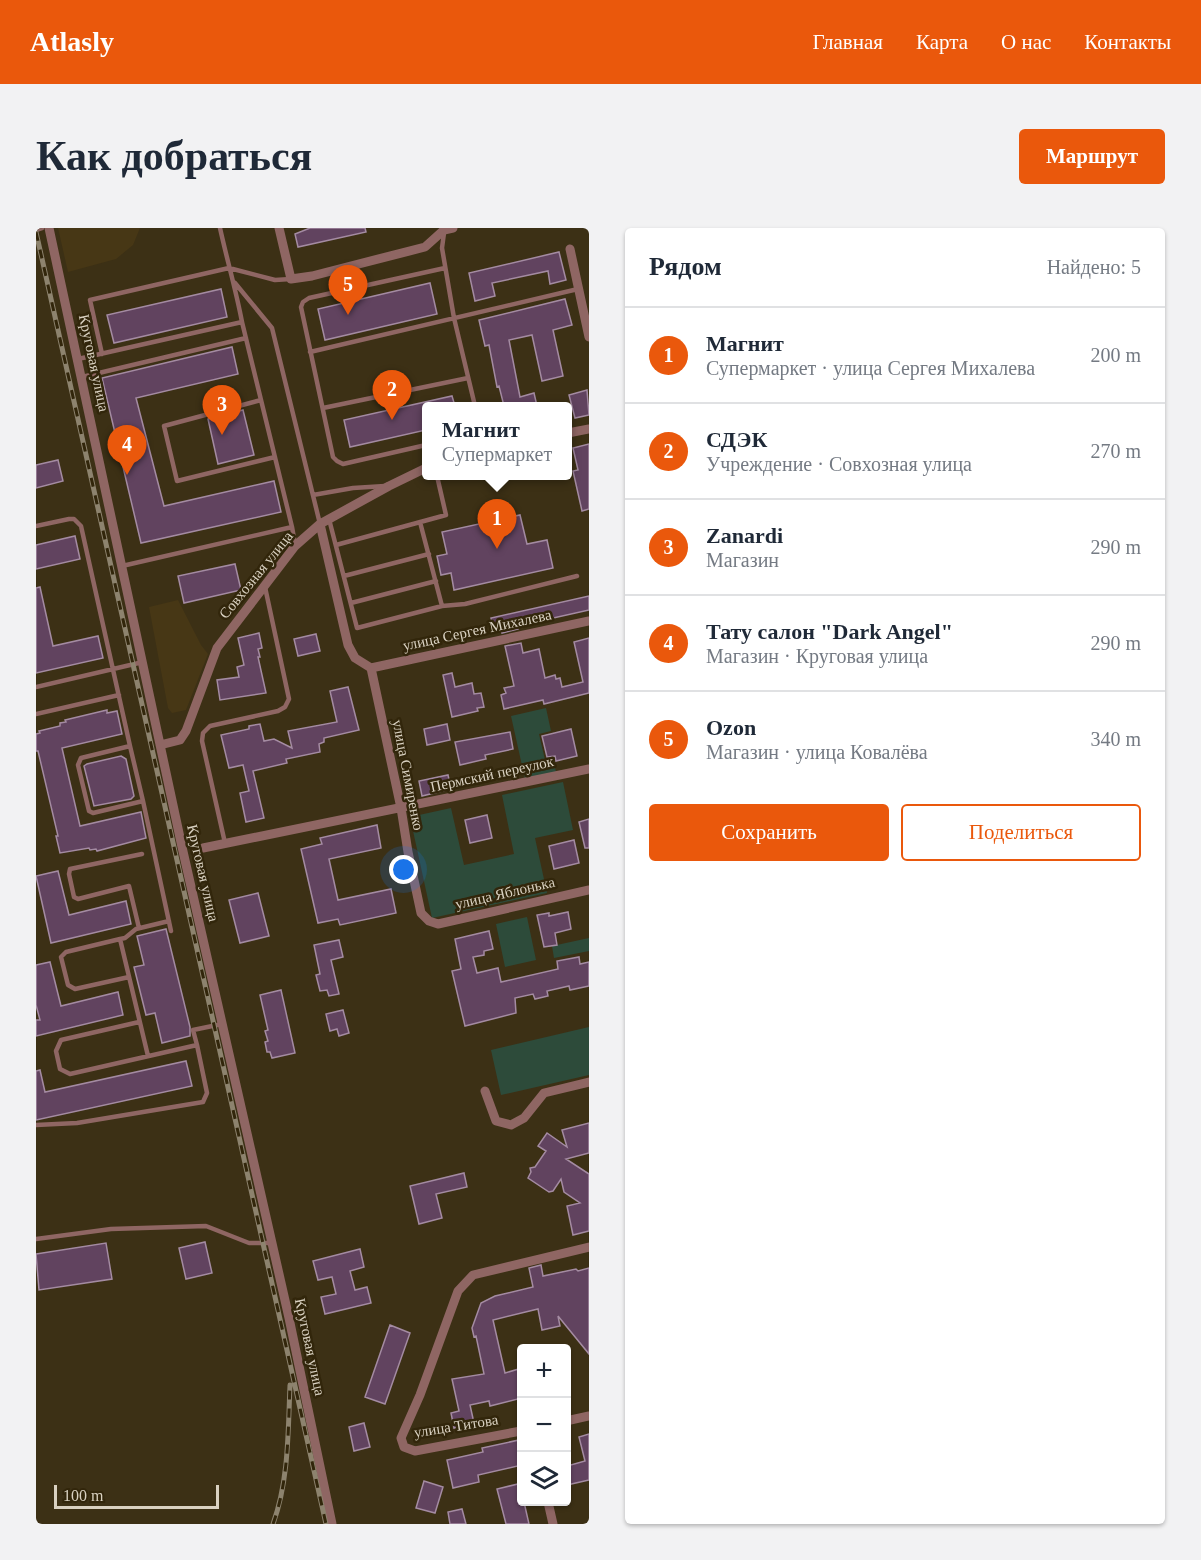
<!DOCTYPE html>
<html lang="ru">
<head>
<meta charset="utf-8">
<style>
	:root { --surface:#fff; --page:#f2f2f3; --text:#1f2937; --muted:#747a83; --line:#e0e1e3; --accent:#ea580c }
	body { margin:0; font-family:"Times New Roman",serif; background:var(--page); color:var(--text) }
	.controls { position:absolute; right:18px; bottom:18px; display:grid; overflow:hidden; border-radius:6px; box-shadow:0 2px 4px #0004 }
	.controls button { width:54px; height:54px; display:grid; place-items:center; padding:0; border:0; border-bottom:2px solid var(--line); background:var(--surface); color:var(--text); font:30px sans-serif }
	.scale { position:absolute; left:18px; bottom:15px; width:165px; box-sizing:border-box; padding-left:6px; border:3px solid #d9d1c1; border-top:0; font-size:16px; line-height:21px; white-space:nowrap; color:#d9d1c1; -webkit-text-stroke:4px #32260b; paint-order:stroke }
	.you { position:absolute; left:368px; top:642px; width:21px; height:21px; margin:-15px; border:4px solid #fff; border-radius:50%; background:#1a73e8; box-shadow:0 0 0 9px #1a73e833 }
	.badge { display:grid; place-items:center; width:39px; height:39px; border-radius:50%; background:var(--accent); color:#fff; font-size:20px; font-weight:700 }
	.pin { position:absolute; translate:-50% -50px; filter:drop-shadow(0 2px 3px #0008) }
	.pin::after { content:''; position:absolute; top:32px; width:21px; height:18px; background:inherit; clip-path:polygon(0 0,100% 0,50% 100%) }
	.popup { position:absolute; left:386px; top:174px; width:150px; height:78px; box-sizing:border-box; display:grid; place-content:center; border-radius:6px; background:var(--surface); filter:drop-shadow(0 2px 4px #0005); font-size:20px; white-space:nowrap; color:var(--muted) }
	.popup b { font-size:22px; color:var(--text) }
	.popup::after { content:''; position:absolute; left:50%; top:100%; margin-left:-12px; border:12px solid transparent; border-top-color:var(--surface) }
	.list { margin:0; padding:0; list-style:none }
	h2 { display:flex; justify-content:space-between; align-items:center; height:78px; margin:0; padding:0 24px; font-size:26px }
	h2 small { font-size:20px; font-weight:400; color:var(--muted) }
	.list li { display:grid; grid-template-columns:39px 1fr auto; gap:18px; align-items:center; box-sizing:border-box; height:96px; padding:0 24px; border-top:2px solid var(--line) }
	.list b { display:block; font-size:22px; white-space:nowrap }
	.list p { margin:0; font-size:20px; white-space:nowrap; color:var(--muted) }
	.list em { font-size:20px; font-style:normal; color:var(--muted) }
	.actions { display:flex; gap:12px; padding:18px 24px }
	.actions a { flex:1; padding:14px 0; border:2px solid var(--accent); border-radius:6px; text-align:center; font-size:21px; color:var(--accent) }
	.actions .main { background:var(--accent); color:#fff }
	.icon { flex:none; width:33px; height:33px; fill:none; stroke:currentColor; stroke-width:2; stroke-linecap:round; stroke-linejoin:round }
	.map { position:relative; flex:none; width:553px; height:1296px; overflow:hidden; border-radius:6px }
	header { display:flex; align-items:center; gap:36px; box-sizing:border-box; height:84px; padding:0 30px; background:var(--accent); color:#fff }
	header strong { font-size:28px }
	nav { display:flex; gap:33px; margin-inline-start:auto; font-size:21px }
	.intro { display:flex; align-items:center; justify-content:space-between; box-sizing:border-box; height:144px; padding:0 36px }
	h1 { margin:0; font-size:42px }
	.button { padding:15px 27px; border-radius:6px; background:var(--accent); color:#fff; font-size:21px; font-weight:700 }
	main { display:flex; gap:36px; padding:0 36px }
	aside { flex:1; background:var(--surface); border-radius:6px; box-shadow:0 2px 4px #0004 }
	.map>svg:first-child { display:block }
	.built { fill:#473715 }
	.green { fill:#2d4b3a }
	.building { fill:#61435f; stroke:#a48ba2; stroke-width:1.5 }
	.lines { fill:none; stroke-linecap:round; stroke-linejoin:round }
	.service { stroke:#8f6663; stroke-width:4.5 }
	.minor { stroke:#8f6663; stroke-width:9 }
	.rail-casing { stroke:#8d836e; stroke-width:5 }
	.rail { stroke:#32260b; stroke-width:3; stroke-dasharray:9; stroke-linecap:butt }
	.labels { text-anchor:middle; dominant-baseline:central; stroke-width:5; stroke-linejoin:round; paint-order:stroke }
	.street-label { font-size:15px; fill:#d9d1c1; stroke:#32260b }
</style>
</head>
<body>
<header>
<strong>Atlasly</strong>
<nav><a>Главная</a><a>Карта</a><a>О нас</a><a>Контакты</a></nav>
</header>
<div class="intro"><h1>Как добраться</h1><a class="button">Маршрут</a></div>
<main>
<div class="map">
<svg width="553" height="1296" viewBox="0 0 553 1296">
	<rect width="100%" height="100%" fill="#3c3015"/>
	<path class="built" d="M22 0H104L97 17 80 31 32 44Z
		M142 372 165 417 172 426 150 482 136 485 132 480 113 379Z"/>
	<path class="green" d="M510 480 515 503 503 506 509 532 517 530 520 544 489 551 475 488Z
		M527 554 537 602 499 610 511 665 396 690 374 589 415 580 428 637 478 626 466 567Z
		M491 689 500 732 469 739 460 696Z
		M553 710V723L518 730 516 718Z
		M553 799V847L465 867 455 822Z"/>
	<path class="building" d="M274 0H329L330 4 262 19 259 6Z
		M523 24 530 52 514 56 512 43 456 55 459 68 439 73 433 45Z
		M394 55 401 86 289 112 282 81Z
		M185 61 191 89 78 115 71 87Z
		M529 71 536 97 517 102 527 148 506 153 496 107 473 112 484 169 498 165 501 178H468L463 158 461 159 453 117 449 118 443 92Z
		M196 119 202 146 100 170 128 278 238 253 245 284 105 315 66 150Z
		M551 162 553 187 539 190 533 167Z
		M416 168 419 178H390V202L314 219 308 192Z
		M207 182 218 227 182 236 172 191Z
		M553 216V281L546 283 537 243 542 242 537 220Z
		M22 232 27 253 0 260V237Z
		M484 287 491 316 511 312 517 340 418 362 415 345 405 347 401 328 411 326 406 304Z
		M39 308 44 331 0 341V317Z
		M199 336 205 362 148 375 142 348Z
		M4 359 17 418 62 408 67 430 0 445V360Z
		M553 368V382L486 397 481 398 482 401 466 405 465 402 458 403 455 390Z
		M223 405 226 420 222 421 224 429H222L230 465 184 472 181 452 203 449 201 439 208 437 202 410Z
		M280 406 284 423 262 428 258 411Z
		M553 410V465L508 476 507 472 468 481 465 467 470 465 468 460 478 458 469 418 485 415 487 425 503 421 509 450 519 447 520 451 524 450 526 459 547 454 538 414Z
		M416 445 419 459 436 455 438 466 445 465 448 479 441 480 442 483 416 489 407 447Z
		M312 459 323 502 288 510V514L283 516 284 524 250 531 251 535 217 543 228 590 210 594 204 565 213 563 207 537 193 540 185 507 213 501V498L224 496 228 513 238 511 256 520 252 503 301 494 294 463Z
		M71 482V485L81 483 86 506 26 520 44 598 105 584 110 610 61 623 60 621 54 622 53 620 24 625 20 608H22L2 523H0V506L4 505 3 503 24 498V495L30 494 29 492Z
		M411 496 414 512 391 517 388 501Z
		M535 501 541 528 520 533 519 528 511 529 506 508Z
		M474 504 477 521 449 527 450 531 424 537 419 514Z
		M85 528 90 531 98 568 95 571 58 578 48 538 51 536Z
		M412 547 415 561 386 568 383 553Z
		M451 587 456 610 434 615 429 592Z
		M553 591V620H549L543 594Z
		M341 597 345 620 293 631 302 672 355 661 360 685 304 697 302 691 282 695 265 621 286 616 284 610Z
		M538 612 543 635 518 641 513 618Z
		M22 643 33 687 90 673 95 696 15 715 0 648Z
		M222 665 233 708 204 715 193 672Z
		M532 684 535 701 519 705 521 717 508 719 501 687 513 685V688Z
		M130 701 154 799V808L126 815 119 785 110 787 98 739 108 737 101 708Z
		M453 703 457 721 448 723V727L437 729 441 745 462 740 465 754 522 741 521 733 543 729 544 736 553 734V758L534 762 533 758 511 763 512 768 499 771 497 766 479 770 480 785 429 798 416 743 425 741 419 711Z
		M303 712 307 729 295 732 303 766 293 768 291 762 284 763 280 747 284 746 278 717Z
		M14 734 25 778 82 764 87 787 0 808V792H4L0 777V737Z
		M245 762 259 825 236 830 234 824H231L229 814 232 813 229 803 232 802 224 767Z
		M307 782 313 805 303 808 301 801 294 803 290 786Z
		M150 833 156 858 0 892V843L4 842 9 864Z
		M553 895V925L530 931 553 946V1003L537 1007 531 978 544 975 528 964 525 951 517 963 513 964 492 950 495 944 494 940 499 939 510 923 502 918 511 905 531 919 526 902Z
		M428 945 431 959 400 966 406 990 383 996 374 958Z
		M169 1014 176 1045 150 1051 143 1020Z
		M70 1015 76 1051 3 1062 0 1026Z
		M324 1021 328 1039 314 1043 319 1062 331 1059 335 1075 289 1086 285 1069 300 1066 296 1049 282 1052 277 1033Z
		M505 1037 507 1048 540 1041 542 1043 553 1040V1126L522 1088 524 1098 506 1102 502 1081 457 1092 469 1145 486 1140V1170L454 1178 453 1173 434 1177 438 1195 418 1200 415 1185 423 1183 416 1151 448 1146 440 1108 438 1109 436 1100 445 1075 459 1068 497 1059 493 1040Z
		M354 1097 374 1105 349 1176 329 1169Z
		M328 1195 334 1219 318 1223 313 1199Z
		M553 1206V1252L531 1257V1238L549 1233 543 1209Z
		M483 1212 486 1237 442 1247 443 1254 417 1260 411 1232 447 1224 446 1220Z
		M388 1253 407 1259 399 1285 380 1280Z
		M486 1255V1274H488L493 1296H470L461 1261Z
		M426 1281 430 1296H414L412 1284Z"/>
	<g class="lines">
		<path class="service" d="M184 0C191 32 200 62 206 94
			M0 2 6 0
			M408 5 406 20 418 90 439 178
			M199 55 236 100 284 296
			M274 124 542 61
			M66 126 54 72 193 40 239 52 255 51
			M42 131 206 94 256 299
			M46 149 210 110
			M225 172 128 198 141 253 239 229
			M287 180 432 150
			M390 217 307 236 301 233 297 229 265 79 267 74 273 70 409 40
			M277 267 317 260 349 258
			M293 291 321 400 406 378 384 294
			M0 298 33 291H38L45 298 94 518 45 530 42 537 53 583 57 585 107 573 94 518
			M300 317 410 287 401 248
			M86 338 256 299 259 316
			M308 348 393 326
			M315 375 400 353
			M406 378 429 376 541 348
			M0 459 107 434
			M0 486 83 467
			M107 573 135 703
			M189 615 166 513 167 505 174 498 242 483 249 479 253 471 229 359
			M103 700 93 658 42 671 38 669 33 646 34 641 106 626
			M84 711 30 724 25 729 32 757 39 761 93 749
			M161 817 157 802 186 796
			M112 828 84 711 89 710 100 701 133 693
			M0 897 41 895 167 874 171 865 161 817 34 846 24 841 20 823 25 812 103 794
			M0 1011 75 1001 170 998 213 1015H236"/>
		<path class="minor" d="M13 0 146 619 253 1090 296 1296
			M243 0 255 51 276 48 389 19 408 2 417 0
			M534 21 553 109
			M532 205 553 201
			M284 296 312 417 319 430 335 440
			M335 440 365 580 372 624 385 685 393 693 402 696 553 662
			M335 440 553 393
			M124 517 144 512 150 503 181 420 259 318 284 296 353 258 390 240
			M167 620 553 541
			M449 863 460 893 475 897 488 890 508 865 553 854
			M530 1193 553 1188
			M485 1203 379 1223 368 1219 365 1210 384 1167 422 1063 437 1047 553 1019
			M512 1274 517 1296"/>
		<g class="rail-casing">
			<path id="rail" d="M0 4 290 1296
				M237 1296C253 1252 252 1203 254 1157"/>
		</g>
		<use href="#rail" class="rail"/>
	</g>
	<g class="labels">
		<g class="street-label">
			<text transform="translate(58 135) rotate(78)">Круговая улица</text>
			<text transform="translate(220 347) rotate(-51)">Совхозная улица</text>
			<text transform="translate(441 402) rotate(-12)">улица Сергея Михалева</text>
			<text transform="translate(456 546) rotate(-12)">Пермский переулок</text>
			<text transform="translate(372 547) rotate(79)">улица Симиренко</text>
			<text transform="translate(167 645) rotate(77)">Круговая улица</text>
			<text transform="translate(469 665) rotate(-13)">улица Яблонька</text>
			<text transform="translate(274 1119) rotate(78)">Круговая улица</text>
			<text transform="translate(420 1198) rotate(-9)">улица Титова</text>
		</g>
	</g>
</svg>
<div class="controls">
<button>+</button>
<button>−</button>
<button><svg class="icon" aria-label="layers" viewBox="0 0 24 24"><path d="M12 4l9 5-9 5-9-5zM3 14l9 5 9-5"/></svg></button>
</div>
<div class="scale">100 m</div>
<div class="you"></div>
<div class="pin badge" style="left:461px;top:321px">1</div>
<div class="popup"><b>Магнит</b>Супермаркет</div>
<div class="pin badge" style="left:356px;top:192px">2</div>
<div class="pin badge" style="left:186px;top:207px">3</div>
<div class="pin badge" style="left:91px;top:247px">4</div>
<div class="pin badge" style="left:312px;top:87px">5</div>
</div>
<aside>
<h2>Рядом<small>Найдено: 5</small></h2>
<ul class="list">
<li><span class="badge">1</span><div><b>Магнит</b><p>Супермаркет · улица Сергея Михалева</p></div><em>200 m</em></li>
<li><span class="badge">2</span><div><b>СДЭК</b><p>Учреждение · Совхозная улица</p></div><em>270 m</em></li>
<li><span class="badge">3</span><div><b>Zanardi</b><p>Магазин</p></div><em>290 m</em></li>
<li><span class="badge">4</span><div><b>Тату салон &quot;Dark Angel&quot;</b><p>Магазин · Круговая улица</p></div><em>290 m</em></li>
<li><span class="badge">5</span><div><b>Ozon</b><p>Магазин · улица Ковалёва</p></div><em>340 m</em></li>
</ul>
<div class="actions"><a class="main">Сохранить</a><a>Поделиться</a></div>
</aside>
</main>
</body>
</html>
